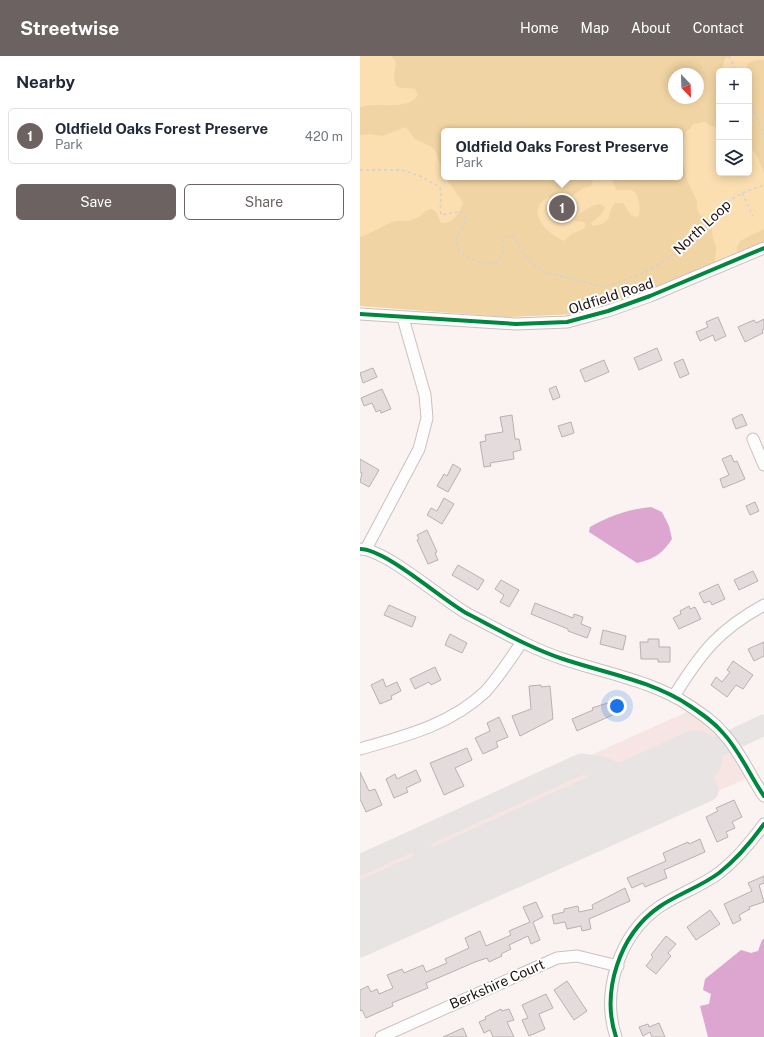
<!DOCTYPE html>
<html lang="en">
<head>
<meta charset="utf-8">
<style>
	:root { --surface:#fff; --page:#f2f2f3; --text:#1f2937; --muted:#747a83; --line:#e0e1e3; --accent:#6c6261 }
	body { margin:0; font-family:"Public Sans",sans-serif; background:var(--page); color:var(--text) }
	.controls { position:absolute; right:12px; top:12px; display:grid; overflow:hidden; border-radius:6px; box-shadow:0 2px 10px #0003 }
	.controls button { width:36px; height:36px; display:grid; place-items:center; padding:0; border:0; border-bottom:1px solid var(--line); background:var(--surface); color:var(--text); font:20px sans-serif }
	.compass { position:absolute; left:308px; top:12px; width:36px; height:36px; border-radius:50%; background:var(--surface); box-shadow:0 2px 10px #0003; rotate:157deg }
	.you { position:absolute; left:257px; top:650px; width:14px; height:14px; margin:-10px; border:3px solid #fff; border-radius:50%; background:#1a73e8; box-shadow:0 0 0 6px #1a73e833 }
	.badge { display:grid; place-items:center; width:26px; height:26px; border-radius:50%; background:var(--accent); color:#fff; font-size:13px; font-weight:700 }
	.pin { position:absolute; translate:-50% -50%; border:2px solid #fff; box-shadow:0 1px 4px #0006 }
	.popup { position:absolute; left:81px; top:72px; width:242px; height:52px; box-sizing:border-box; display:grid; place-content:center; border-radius:6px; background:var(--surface); filter:drop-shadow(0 1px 3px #0005); font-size:13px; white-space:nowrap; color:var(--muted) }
	.popup b { font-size:15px; color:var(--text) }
	.popup::after { content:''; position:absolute; left:50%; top:100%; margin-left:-8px; border:8px solid transparent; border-top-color:var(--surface) }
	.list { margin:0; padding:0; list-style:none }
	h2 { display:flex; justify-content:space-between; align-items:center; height:52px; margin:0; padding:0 16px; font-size:17px }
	h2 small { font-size:13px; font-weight:400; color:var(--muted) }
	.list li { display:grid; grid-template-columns:26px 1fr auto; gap:12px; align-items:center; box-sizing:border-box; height:56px; margin:0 8px 8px; padding:0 8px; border:1px solid var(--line); border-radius:6px }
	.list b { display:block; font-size:15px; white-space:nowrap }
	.list p { margin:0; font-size:13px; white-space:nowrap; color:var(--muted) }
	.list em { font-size:13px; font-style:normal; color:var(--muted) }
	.actions { display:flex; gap:8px; padding:12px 16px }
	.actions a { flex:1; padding:9px 0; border:1px solid var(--accent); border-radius:6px; text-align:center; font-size:14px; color:var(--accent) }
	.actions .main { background:var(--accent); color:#fff }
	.icon { flex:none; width:22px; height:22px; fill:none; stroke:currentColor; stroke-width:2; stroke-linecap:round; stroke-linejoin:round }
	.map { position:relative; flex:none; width:404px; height:981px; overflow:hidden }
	header { display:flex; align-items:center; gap:24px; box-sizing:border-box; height:56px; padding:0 20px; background:var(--accent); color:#fff }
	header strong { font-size:19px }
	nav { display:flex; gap:22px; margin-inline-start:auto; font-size:14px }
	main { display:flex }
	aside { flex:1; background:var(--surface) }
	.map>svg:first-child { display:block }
	.built { fill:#f6e5e2 }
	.green { fill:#fbdfb1; fill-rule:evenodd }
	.forest { fill:#f1d4a3; fill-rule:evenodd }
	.water { fill:#dca6d0 }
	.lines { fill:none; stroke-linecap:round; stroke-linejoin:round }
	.taxiway { stroke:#e8e4e3; stroke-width:21 }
	.runway { stroke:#e8e4e3; stroke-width:53 }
	.building { fill:#e4dbdc; stroke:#b9b0b2 }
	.minor-casing { stroke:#cac0bf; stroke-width:13 }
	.path { stroke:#d4d1d1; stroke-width:1.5; stroke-dasharray:3 3; stroke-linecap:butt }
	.minor { stroke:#fefdfd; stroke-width:11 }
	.cycleway-casing { stroke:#fff; stroke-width:6 }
	.cycleway { stroke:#00873e; stroke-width:4 }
	.labels { text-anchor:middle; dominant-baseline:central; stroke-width:4; stroke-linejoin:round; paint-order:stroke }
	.street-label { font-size:14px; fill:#201413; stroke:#fff }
</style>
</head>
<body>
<header>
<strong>Streetwise</strong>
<nav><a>Home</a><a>Map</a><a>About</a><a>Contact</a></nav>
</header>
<main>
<aside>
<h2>Nearby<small></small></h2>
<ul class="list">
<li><span class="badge">1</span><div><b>Oldfield Oaks Forest Preserve</b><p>Park</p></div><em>420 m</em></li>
</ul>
<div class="actions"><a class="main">Save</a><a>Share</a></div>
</aside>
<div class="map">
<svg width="404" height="981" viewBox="0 0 404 981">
	<rect width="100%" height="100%" fill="#faf3f2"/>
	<path class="built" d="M329 655 360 679 387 722 0 898V803Z"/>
	<path class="green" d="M0 0H404V187L355 208 265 243 216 258 148 261 0 250ZM359 15H389V117H359ZM314 18H338V42H314ZM84 75H320V121H84Z"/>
	<path class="forest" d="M31 0H371L365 2 363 9 364 15H359V71L350 70 345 66 333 68 330 73 326 75 324 83 320 84V75H84V119L76 96 72 91 55 83 46 71 22 80 11 78 0 79V51C17 45 47 56 58 39L55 33C48 31 43 33 37 31L34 23 36 5ZM314 18H338V42H314Z
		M397 4H404V117L396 98 389 91V15H384L389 6Z
		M320 107 324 111 327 124 337 145V152L340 159C353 164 351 170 353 182 354 185 356 189 356 192 356 197 354 202 355 208L265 243 216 258 148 261 0 250V181C12 177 21 171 32 166 39 164 47 166 54 163 62 161 63 154 72 153L77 157 81 167C93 168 101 156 103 146L85 121H234L231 130 223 132 208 143 188 141C164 156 186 177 204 185L212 178 225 172 226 169 224 166 215 165C218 157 232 149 240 148L245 151 242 158 231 167 233 170C255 167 246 156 255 147H263L271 159 276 161 279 160C280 153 280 139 273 135 270 133 260 134 256 134L251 121H320Z
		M404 173V187L378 198 377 191 380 185Z"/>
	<path class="water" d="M291 451 302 456 309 470 312 483C302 498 294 503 277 507L229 476 230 471C249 460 269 453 291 451Z
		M404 883V981H348L340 950 349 948 351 938 343 934 345 923 381 894 391 897 398 895 402 884Z"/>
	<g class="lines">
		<path class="taxiway" d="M57 783 89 851
			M0 809 221 708 242 711 279 727
			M0 891 348 735 336 701 404 669"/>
		<path class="runway" d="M0 853 336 701"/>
	</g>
	<path class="building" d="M358 261 366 280 355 285 353 279 340 285 336 276 348 271 346 266Z
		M404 263V273L402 274 403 277 385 286 378 271 394 264 396 267Z
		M297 292 302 304 279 314 274 302Z
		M323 303 329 318 320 322 314 307Z
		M244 304 249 316 225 326 220 314Z
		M13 312 17 321 3 327 0 317Z
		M196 330 200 341 193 344 189 333Z
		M22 333 31 353 21 357 20 354 16 356 12 347 4 350 1 342Z
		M382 358 387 369 376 373 372 363Z
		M152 359 155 383H159L161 394 153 396 154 403 130 407 131 410 124 411 120 386 126 385 125 379 143 376 140 361Z
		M211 366 214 377 202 381 198 370Z
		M371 399 374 406 377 405 385 423 363 432 360 423 369 419 362 403Z
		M0 403 19 414 9 431 0 426 2 417 0 416Z
		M93 408 101 413 88 436 77 430 84 418 87 420Z
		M84 442 94 448 82 468 67 459 71 452 77 455Z
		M395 446 399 455 390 459 386 450Z
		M67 474 77 496 75 497 78 504 68 508 57 484 59 483 57 479Z
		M98 509 124 524 118 534 92 519Z
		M393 515 398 525 379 534 374 524Z
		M141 524 159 534 149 551 140 546 144 539 135 533Z
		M358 528 365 543 352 549 350 545 344 547 339 537Z
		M175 547 213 562 214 558 223 561 221 568 231 572 227 582 208 575V573L171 558Z
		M29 549 56 561 52 571 24 559Z
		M329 550 330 553 335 551 341 563 319 573 313 562 321 558 320 555Z
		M243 574 266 580 263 594 240 588Z
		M90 578 107 587 102 597 85 589Z
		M288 583H299V591H310V606H298V603H281L280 586H288Z
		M404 586V600L394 605 388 593Z
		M373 605 393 619 383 633 376 629 367 641 351 629 356 621 362 626 370 616 367 614Z
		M75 611 81 624 71 629 69 626 55 633 50 623Z
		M23 623 26 631 37 626 41 635 31 640 32 643 20 648 11 629Z
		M181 629V631L190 630 193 663 160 680 152 660 171 653 169 630Z
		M254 645 259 656 217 675 212 663 233 654 232 652Z
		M139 661 148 681 136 686 138 691 123 698 115 682 130 675 127 667Z
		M107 692 112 704 95 712 104 730 84 739 70 707Z
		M56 714 61 725 46 732 48 736 34 742 26 723 35 718 37 723Z
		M0 716 9 735 15 733 22 749 6 756 0 743Z
		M374 744 382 761 372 766 375 772 366 776 368 781 357 786 346 761 358 755 356 752Z
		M340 783 345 796 304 814 307 822 285 831 283 827 272 832 267 822 306 805 303 797 328 786 329 788Z
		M404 820V827L399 829 404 846 389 851 390 853 379 859 381 864 373 868 364 848 392 835 388 827Z
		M265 832 270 845 229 863 231 873 222 875 221 870 207 873 205 866 194 868 192 859 204 856V853L218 850 219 856 233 853 232 849Z
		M176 846 183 861 173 866 180 884 171 888 168 880 149 889 151 893 141 898 142 900 129 906 127 902 115 906 78 922 66 927 68 932 32 947 33 950 6 962 2 954 0 955V934L8 930 11 936 17 933 19 938 33 932 27 919 42 913 44 917 63 909 66 916 87 907 85 903 109 892 105 882 120 875 126 890 151 879 149 875 170 866 163 851Z
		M350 854 360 868 336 884 327 871Z
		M306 880 316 888 308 897 311 900 296 918 286 910 293 901 291 899Z
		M207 925 227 955 214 964 194 934Z
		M186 938 193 952 179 958 185 973 169 980 162 964 168 962 162 949Z
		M141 953 142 955 149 953 154 964 147 966 154 981H133L130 974 124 977 119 966 126 963 125 961Z
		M299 967 305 981H292L290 976 283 980 279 971 288 968 289 971Z
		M103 972 107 981H83Z"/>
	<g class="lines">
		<g class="minor-casing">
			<path id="minor" d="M0 258 156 268 207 266 248 255 290 240 404 192
				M393 383 404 409
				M0 493C26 493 82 544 108 558 139 574 170 592 203 603 245 617 293 625 330 650 342 658 354 666 363 677 380 695 390 720 404 740
				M6 493 59 393 67 362 65 339 43 262
				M314 640C341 597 358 574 404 549
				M0 693C45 680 90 669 125 636 139 621 150 603 162 586
				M21 981 197 902 217 900 258 910
				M256 981C241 936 259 879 299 851 318 838 340 831 359 817 377 803 391 786 404 768"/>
		</g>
		<path class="path" d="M369 0 376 15
			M389 45 404 79
			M0 114H42L60 120 80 131C83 140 79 149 81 159L101 155 106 161C105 170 97 176 96 184 95 201 126 211 139 206 146 196 141 191 145 181H154L169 205 184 216 245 231 288 215 313 199 345 172 367 146 382 137 404 129
			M382 137 393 160"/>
		<use href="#minor" class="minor"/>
		<g class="cycleway-casing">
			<path id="cycleway" d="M0 258 156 268 207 266 248 255 290 240 404 192
				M0 493C26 493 82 544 108 558 139 574 170 592 203 603 245 617 293 625 330 650 342 658 354 666 363 677 380 695 390 720 404 740
				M256 981C241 936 259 879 299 851 318 838 340 831 359 817 377 803 391 786 404 768"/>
		</g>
		<use href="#cycleway" class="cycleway"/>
	</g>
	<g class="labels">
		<g class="street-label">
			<text transform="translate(342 171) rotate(-43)">North Loop</text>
			<text transform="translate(251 240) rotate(-18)">Oldfield Road</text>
			<text transform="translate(137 928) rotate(-24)">Berkshire Court</text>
		</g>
	</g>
</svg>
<div class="controls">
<button>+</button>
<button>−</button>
<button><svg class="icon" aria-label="layers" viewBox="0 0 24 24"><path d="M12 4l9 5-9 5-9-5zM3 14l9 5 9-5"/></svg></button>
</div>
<svg class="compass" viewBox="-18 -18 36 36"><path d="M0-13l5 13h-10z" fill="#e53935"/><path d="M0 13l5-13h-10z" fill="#747a83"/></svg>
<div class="you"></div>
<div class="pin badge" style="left:202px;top:152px">1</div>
<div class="popup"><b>Oldfield Oaks Forest Preserve</b>Park</div>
</div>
</main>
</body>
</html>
